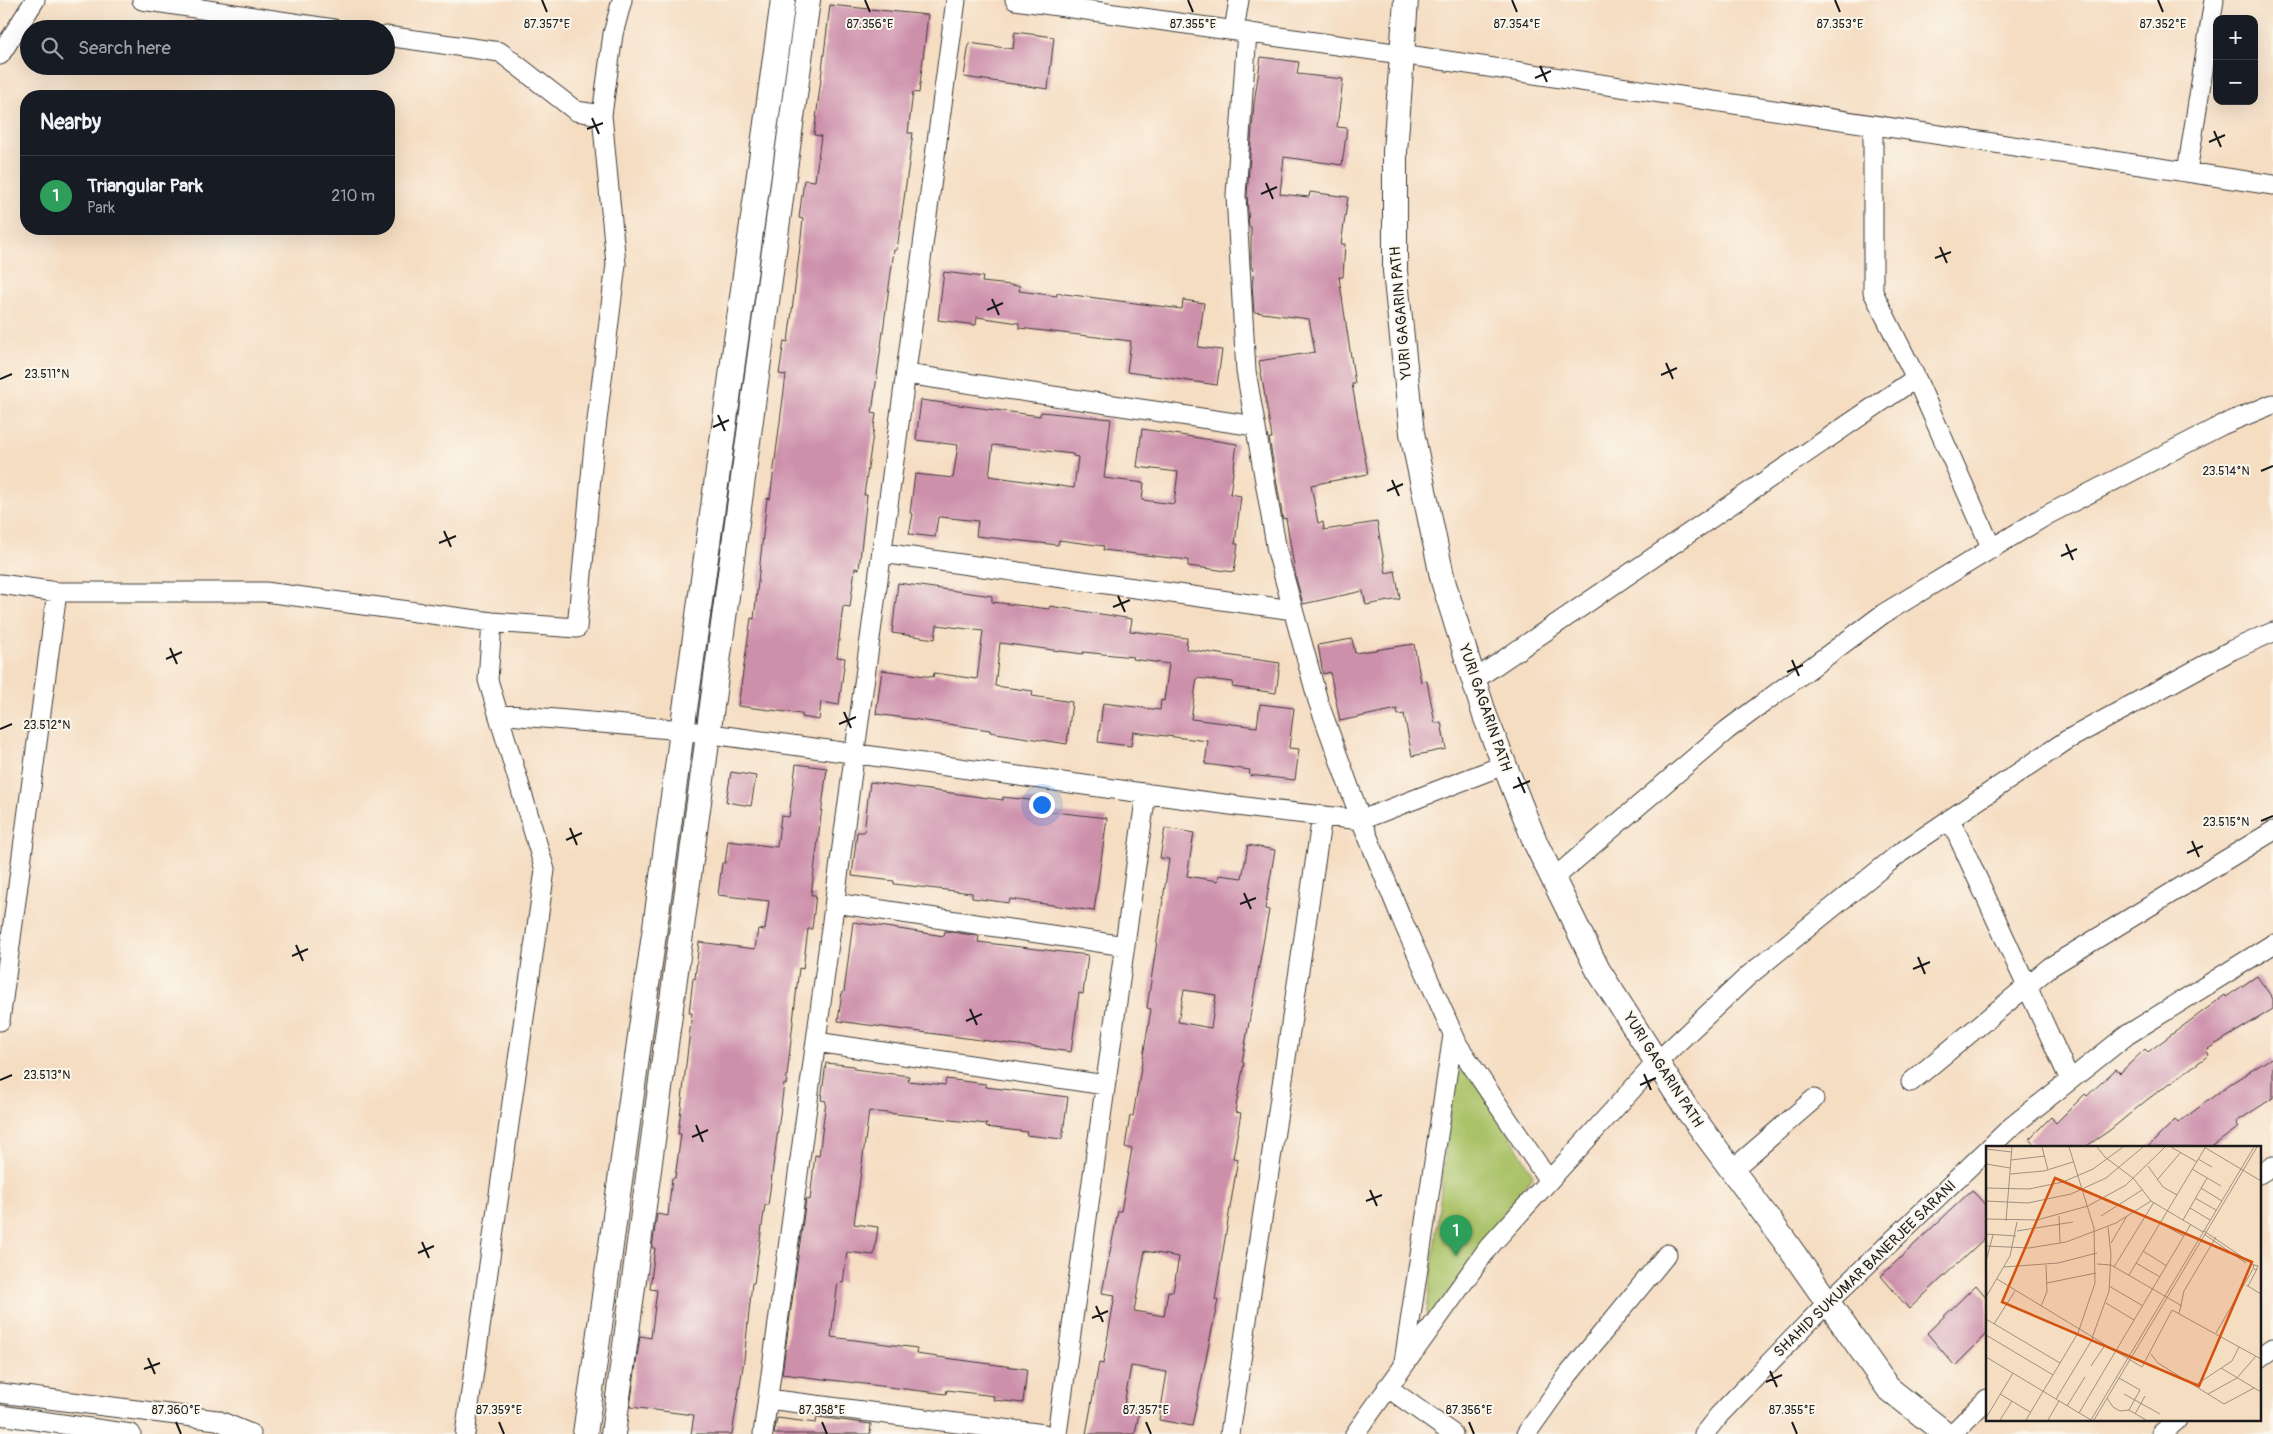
<!DOCTYPE html>
<html lang="en">
<head>
<meta charset="utf-8">
<style>
	:root { --surface:#171b24; --page:#242831; --text:#f1f3f6; --muted:#9ea1a6; --line:#363941; --accent:#c8321e }
	body { margin:0; font-family:Pangolin,sans-serif; background:var(--page); color:var(--text) }
	.controls { position:absolute; right:15px; top:15px; display:grid; overflow:hidden; border-radius:10px; box-shadow:0 5px 20px #0002 }
	.controls button { width:45px; height:45px; display:grid; place-items:center; padding:0; border:0; border-bottom:1px solid var(--line); background:var(--surface); color:var(--text); font:25px sans-serif }
	.you { position:absolute; left:1041px; top:804px; width:18px; height:18px; margin:-12px; border:4px solid #fff; border-radius:50%; background:#1a73e8; box-shadow:0 0 0 8px #1a73e833 }
	.badge { display:grid; place-items:center; width:32px; height:32px; border-radius:50%; background:var(--accent); color:#fff; font-size:16px; font-weight:700 }
	.pin { position:absolute; translate:-50% -41px; filter:drop-shadow(0 1px 2px #0008) }
	.pin::after { content:''; position:absolute; top:26px; width:18px; height:15px; background:inherit; clip-path:polygon(0 0,100% 0,50% 100%) }
	.list { margin:0; padding:0; list-style:none }
	h2 { display:flex; justify-content:space-between; align-items:center; height:65px; margin:0; padding:0 20px; font-size:21px }
	h2 small { font-size:16px; font-weight:400; color:var(--muted) }
	.list li { display:grid; grid-template-columns:32px 1fr auto; gap:15px; align-items:center; box-sizing:border-box; height:80px; padding:0 20px; border-top:1px solid var(--line) }
	.list b { display:block; font-size:19px; white-space:nowrap }
	.list p { margin:0; font-size:16px; white-space:nowrap; color:var(--muted) }
	.list em { font-size:16px; font-style:normal; color:var(--muted) }
	.icon { flex:none; width:28px; height:28px; fill:none; stroke:currentColor; stroke-width:2; stroke-linecap:round; stroke-linejoin:round }
	.map { position:relative; flex:none; width:2273px; height:1434px; overflow:hidden }
	.search { position:absolute; background:var(--surface); box-shadow:0 5px 20px #0002; left:20px; top:20px; width:375px; height:55px; display:flex; align-items:center; gap:12px; box-sizing:border-box; padding:0 18px; border-radius:28px; color:var(--muted); font-size:19px }
	.panel { position:absolute; background:var(--surface); box-shadow:0 5px 20px #0002; left:20px; top:90px; width:375px; height:145px; border-radius:20px }
	.map>svg:first-child { display:block }
	.green { fill:#aac369; stroke:#637042 }
	.building { fill:#cd90ab; fill-rule:evenodd }
	.lines { fill:none; stroke-linecap:round; stroke-linejoin:round }
	.minor-casing { stroke:#3d3935; stroke-width:21 }
	.tertiary-casing { stroke:#3d3935; stroke-width:26 }
	.minor { stroke:#fff; stroke-width:19 }
	.tertiary { stroke:#fff; stroke-width:24 }
	.ticks { fill:none; stroke:#1c1c1c; stroke-width:2 }
	.labels { text-anchor:middle; dominant-baseline:central; stroke-width:4; stroke-linejoin:round; paint-order:stroke }
	.street-label { font-size:15px; fill:#1c1c1c; stroke:#fbf7ec }
	.inset-road { fill:none; stroke:#9e9080; stroke-width:1 }
	.view { fill:#d4530e; fill-opacity:0.15; stroke:#d4530e; stroke-width:2.5 }
	.inset-edge { fill:none; stroke:#1c1c1c; stroke-width:2.5 }
	.ticks-label { font-size:12px; text-anchor:middle; fill:#1c1c1c; stroke:#fbf7ec; stroke-width:4; stroke-linejoin:round; paint-order:stroke }
</style>
</head>
<body>
<div class="map">
<svg width="2273" height="1434" viewBox="0 0 2273 1434">
	<rect width="100%" height="100%" fill="#fbf7ec"/>
	<filter id="ink" filterUnits="userSpaceOnUse"><feTurbulence type="fractalNoise" baseFrequency=".02" numOctaves="2"/><feDisplacementMap in="SourceGraphic" scale="10" xChannelSelector="R" yChannelSelector="G"/><feConvolveMatrix kernelMatrix="1 2 1 2 8 2 1 2 1" color-interpolation-filters="sRGB"/></filter>
	<filter id="wash" filterUnits="userSpaceOnUse"><feTurbulence type="fractalNoise" baseFrequency=".0096" numOctaves="4" result="noise"/><feDisplacementMap in="SourceGraphic" scale="20" xChannelSelector="R" yChannelSelector="G"/><feGaussianBlur stdDeviation="1.12" result="paint"/><feColorMatrix in="noise" values="0 0 0 0 0 0 0 0 0 0 0 0 0 0 0 0 0 1.4 0 .05"/><feComposite in="paint" operator="in"/></filter>
	<g filter="url(#wash)">
		<rect width="100%" height="100%" fill="#f5ddc2"/>
		<path class="green" d="M1458 1045 1533 1175 1424 1336Z"/>
		<g id="blocks">
			<path class="building" d="M830 5 928 15 919 93 913 92 908 133H913L897 250H894L872 413 876 414 864 495H867L859 569 855 568 850 607 843 606 837 657 845 658 839 705 821 702 819 720 802 717V714L738 706 751 618 754 619 767 498 770 499 775 460 786 375 779 374 784 341 788 342 799 255 803 219 799 218 804 180 815 181 821 136 814 135Z
				M1015 32 1054 37 1048 89 964 77 969 43 1013 49Z
				M1261 57 1299 62 1297 74 1343 79 1337 127 1347 128 1342 165 1284 157 1280 194 1309 197 1310 192 1348 197 1341 244H1345L1343 277H1339L1355 384H1352L1368 474 1311 485 1318 523 1323 522 1324 530 1377 522 1386 573 1395 571 1400 599 1366 605 1363 591 1303 604 1296 578 1286 518 1283 519 1269 438H1272L1259 361 1315 352 1309 319 1254 312 1252 285 1254 268H1251V227H1249L1247 195 1254 103Z
				M944 272 983 277 982 282 1020 286 1019 291 1057 296V293L1182 309 1183 300 1204 303 1198 347 1222 350 1217 385 1127 372 1131 341 1019 328V323L977 317 976 325 938 320Z
				M921 400 1040 416 1041 412 1111 419 1104 478 1144 483 1142 500 1174 504 1178 472 1137 467 1142 429 1237 444 1230 494 1241 496 1235 544H1238L1234 572 1188 566V560L1103 550 1104 546 1059 540 1058 545 976 536 978 521 941 517H938L935 537 909 534 913 514 910 513 915 474 953 478 958 445 916 440ZM993 445 1073 454V456L1078 457 1074 488 989 476Z
				M898 583 992 596V602L1049 609 1050 606 1132 619 1130 631 1187 638 1186 649 1280 663 1276 693 1232 687 1233 682 1197 678 1191 719 1257 727 1260 704 1294 708 1289 748 1299 749 1295 780 1249 775 1250 770 1205 764 1208 741 1133 732 1131 746 1098 742 1103 703 1160 710 1161 700 1164 701 1169 664 1132 659 1133 657 1083 652V654L1000 643 995 686 1033 691 1032 696 1072 702 1067 744 990 732V730L876 714 882 670 933 677 934 673 977 679 983 631 937 625 935 639 892 633Z
				M1352 639 1355 653 1414 644 1421 682 1427 681 1435 723 1441 722 1446 749 1412 756 1404 714 1398 715 1397 709 1340 721 1330 672 1323 674 1318 645Z
				M796 764 827 768 811 895H816L812 929H808L803 969 799 968 786 1085 784 1084 768 1205H765L754 1283H752L744 1360 732 1434H691L694 1415 630 1407 640 1336 651 1338 657 1290 650 1289 655 1248H652L657 1214 668 1216 672 1178H675L681 1134H678L692 1013H689L693 978 695 979 699 942 755 949 758 929 765 930 769 901 718 895 722 863H725L728 841 777 847 781 816 789 817Z
				M731 772 756 776 751 806 726 802Z
				M870 782 1003 800V797L1038 801 1037 810 1107 818 1094 911 1010 899 1009 903 972 898V893L894 884V881L852 876 857 832H864Z
				M1165 828 1194 833 1187 876 1218 881 1219 875 1242 878 1248 845 1275 850 1265 909 1269 910 1242 1062 1244 1063 1235 1112 1241 1113 1233 1158 1238 1159 1215 1300H1218L1192 1426 1159 1420 1167 1372 1131 1366 1124 1405 1140 1407 1135 1434H1086L1099 1363 1103 1364 1115 1295 1102 1293 1118 1211H1121L1132 1149 1125 1147 1130 1116H1133L1151 1009 1147 1008 1169 859 1160 858ZM1184 990 1216 995 1211 1028 1178 1022ZM1145 1251 1179 1257 1173 1292 1168 1291 1164 1316 1134 1311Z
				M853 922 944 936 945 931 979 936 978 942 1088 955 1083 994 1079 993 1071 1052 838 1021 842 992H844Z
				M2257 976 2273 999V1009L2206 1050 2209 1055 2148 1099 2110 1130 2084 1148H2037L2029 1139 2051 1117 2056 1123 2085 1094 2087 1096 2116 1069 2120 1073 2145 1049 2148 1052 2225 995 2226 997Z
				M2273 1057V1098L2236 1122 2239 1127 2210 1148H2147L2175 1120 2178 1123 2230 1084Z
				M826 1063 854 1066V1069L909 1076 908 1081 945 1085 946 1079 986 1084V1087L1068 1097 1062 1139 1026 1135 1027 1132 986 1127 987 1124 869 1111 854 1224 878 1227 874 1255 847 1252 843 1283 838 1282 831 1337 917 1348 916 1354 1027 1369 1023 1403 993 1400 994 1396 947 1390 946 1394 782 1374 806 1199 810 1200 815 1155 819 1156 826 1101 821 1100Z
				M1972 1190 1987 1207V1236L1909 1309 1881 1276Z
				M1976 1285 1987 1298V1334L1955 1366 1927 1333Z
				M817 1417 871 1424 870 1434H774L777 1418 816 1423Z"/>
		</g>
	</g>
	<g filter="url(#ink)">
		<use href="#blocks" fill-opacity="0" stroke="#3d3935" stroke-width="1"/>
		<g class="lines">
			<g class="minor-casing">
				<path id="minor" d="M142 0 334 29
					M1015 0 1401 54 2273 185
					M1234 30 1239 0
					M1247 32 1236 195 1246 371 1277 551 1318 701 1361 820 1403 922 1458 1045 1549 1181
					M386 36 500 52 576 111 602 115
					M0 55 35 0
					M1873 125V292L1916 378 1992 549
					M2187 172 2214 0
					M906 374 1255 426
					M882 553 1293 610
					M0 584 57 592H265L492 622 577 628 594 445 616 264 602 115 613 34 622 0
					M1474 680 1916 378
					M498 714 682 730 1260 809 1361 820 1504 765
					M1950 819 2070 1080
					M1553 879 1727 730 1883 614 2047 515 2222 425 2273 404
					M835 903 1125 946
					M0 1021 57 592
					M816 1042 1105 1085
					M1911 1082 2050 967 2273 831
					M1989 1148 2011 1127 2127 1035 2273 944
					M1732 1170 1814 1099
					M2259 1174 2273 1166
					M2259 1358 2273 1348
					M1404 1362 1453 1035
					M1387 1387 1453 1434
					M0 1393 217 1420 251 1434
					M768 1399 1044 1434
					M0 1415 131 1434
					M465 1434 545 870 488 680 492 622
					M763 1434 956 0
					M1057 1434 1146 793
					M1230 1434 1322 816
					M1355 1434 1488 1248 1657 1062 1748 976 1900 853 2067 740 2232 650 2273 632
					M1526 1434 1568 1375 1667 1254
					M1704 1434 1719 1415 1828 1302 1987 1150
					M1952 1434 1987 1399
					M2161 1434 2177 1420"/>
			</g>
			<g class="tertiary-casing">
				<path id="tertiary" d="M1406 0 1395 152V271L1412 433 1443 581 1485 716 1536 844 1598 970 1686 1108 1784 1240 1888 1388 1946 1434
					M585 1434 783 0
					M613 1434 808 0"/>
			</g>
			<use href="#minor" class="minor"/>
			<use href="#tertiary" class="tertiary"/>
		</g>
	</g>
	<path class="ticks" d="M542 0 547 12M865 0 870 12M1188 0 1193 12M1512 0 1517 12M1835 0 1840 12M2158 0 2163 12M1540 66 1547 82M1535 78 1551 71M592 118 599 134M587 129 603 123M2214 131 2221 147M2209 142 2225 135M1266 183 1273 199M1261 194 1277 187M1940 247 1947 263M1935 258 1951 252M992 299 999 315M987 310 1003 303M1666 363 1673 379M1661 375 1677 368M0 379 12 374M718 415 725 431M713 427 729 420M2261 471 2273 466M1392 480 1399 496M1387 491 1403 484M444 531 451 547M439 543 456 536M2066 544 2073 560M2061 556 2077 549M1118 596 1125 612M1113 607 1130 600M170 648 177 664M166 659 182 652M1792 660 1799 676M1787 672 1803 665M844 712 851 728M839 724 856 717M0 729 12 724M1518 777 1525 793M1513 788 1530 781M2261 821 2273 816M570 828 577 845M566 840 582 833M2192 841 2199 857M2187 853 2203 846M1244 893 1251 909M1240 904 1256 898M296 945 303 961M292 956 308 949M1918 957 1925 974M1913 969 1930 962M970 1009 977 1025M966 1021 982 1014M1644 1074 1651 1090M0 1080 12 1075M1640 1085 1656 1078M696 1125 703 1142M692 1137 708 1130M1370 1190 1377 1206M1366 1201 1382 1195M422 1242 429 1258M418 1253 434 1246M1096 1306 1103 1322M1092 1318 1108 1311M148 1358 155 1374M144 1369 160 1363M1770 1371 1777 1387M1766 1382 1782 1375M176 1422 181 1434M499 1422 504 1434M822 1422 827 1434M1146 1422 1151 1434M1469 1422 1474 1434M1792 1422 1797 1434"/>
	<g class="labels">
		<g class="street-label">
			<text transform="translate(1401 313) rotate(-95)">YURI GAGARIN PATH</text>
			<text transform="translate(1485 708) rotate(71)">YURI GAGARIN PATH</text>
			<text transform="translate(1663 1070) rotate(57)">YURI GAGARIN PATH</text>
			<text transform="translate(1865 1269) rotate(-44)">SHAHID SUKUMAR BANERJEE SARANI</text>
		</g>
	</g>
	<g transform="translate(1986 1146)">
		<rect width="275" height="275" fill="#f5ddc2"/>
		<path class="inset-road" d="M56 1 62 24M111 1 119 11 148 33 165 55 217 86M185 1 211 16M218 1 275 35M0 3 26 6M212 13 226 21M25 14 59 10M0 18 24 22M162 20 177 41 191 49M206 23 235 40M24 28 58 25 87 16M171 34 195 6M0 42 43 43 77 36 107 23 137 1M215 42 236 55M209 52 230 64M0 55 42 57 85 48 120 32 157 1M204 62 224 74M73 70 74 97M115 70 156 44M0 73 51 74 102 60 140 39 179 1M197 74 221 32M20 75 26 1M174 77 198 90M31 85 87 76M218 85 268 119M0 88 30 90M218 88 260 117M125 97 141 70M0 100 43 102 80 96 130 77 165 55M157 105 181 120M0 115 7 89M150 117 174 131M111 118 125 119 196 160M268 119 272 120 270 124 267 122ZM18 121 72 117 111 107M128 121 168 56M143 129 219 2M11 133 156 221 186 164 275 213M61 137 110 127M260 139 275 148M123 140 157 160M262 140 271 123M0 151 24 110 31 76M120 157 148 174M55 160 61 146 60 119M193 168 198 145 230 91M0 173 74 217M8 178 29 145M230 187 267 123M0 189 67 229M106 192 123 145 125 109 122 81M165 208 172 217 238 258 268 242M0 211 105 274M105 220 119 199M235 222 275 246M133 232 154 244 143 264M208 240 246 215 253 201M14 248 44 266M138 248 174 268M222 248 251 232 270 210M121 252 127 261 134 265 143 264 160 274M70 253 107 192M81 260 99 231M93 267 205 78M149 268 159 250M0 272 27 227M14 274 26 255M40 274 92 187 109 137 108 82 83 1M62 274 73 255M105 274 268 1M108 274 271 1"/>
		<path class="view" d="M69 32 266 116 213 240 16 156Z"/>
		<rect width="275" height="275" class="inset-edge"/>
	</g>
	<g class="ticks-label">
		<text x="547" y="28">87.357°E</text>
		<text x="870" y="28">87.356°E</text>
		<text x="1193" y="28">87.355°E</text>
		<text x="1517" y="28">87.354°E</text>
		<text x="1840" y="28">87.353°E</text>
		<text x="2163" y="28">87.352°E</text>
		<text x="47" y="378">23.511°N</text>
		<text x="2226" y="475">23.514°N</text>
		<text x="47" y="729">23.512°N</text>
		<text x="2226" y="826">23.515°N</text>
		<text x="47" y="1079">23.513°N</text>
		<text x="176" y="1414">87.360°E</text>
		<text x="499" y="1414">87.359°E</text>
		<text x="822" y="1414">87.358°E</text>
		<text x="1146" y="1414">87.357°E</text>
		<text x="1469" y="1414">87.356°E</text>
		<text x="1792" y="1414">87.355°E</text>
	</g>
</svg>
<div class="controls">
<button>+</button>
<button>−</button>
</div>
<div class="you"></div>
<div class="pin badge" style="left:1456px;top:1256px;background:#2e9e5b">1</div>
<div class="search"><svg class="icon" aria-label="search" viewBox="0 0 24 24"><circle cx="10" cy="10" r="6"/><path d="M15 15l6 6"/></svg>Search here</div>
<section class="panel">
<h2>Nearby<small></small></h2>
<ul class="list">
<li><span class="badge" style="background:#2e9e5b">1</span><div><b>Triangular Park</b><p>Park</p></div><em>210 m</em></li>
</ul>
</section>
</div>
</body>
</html>
